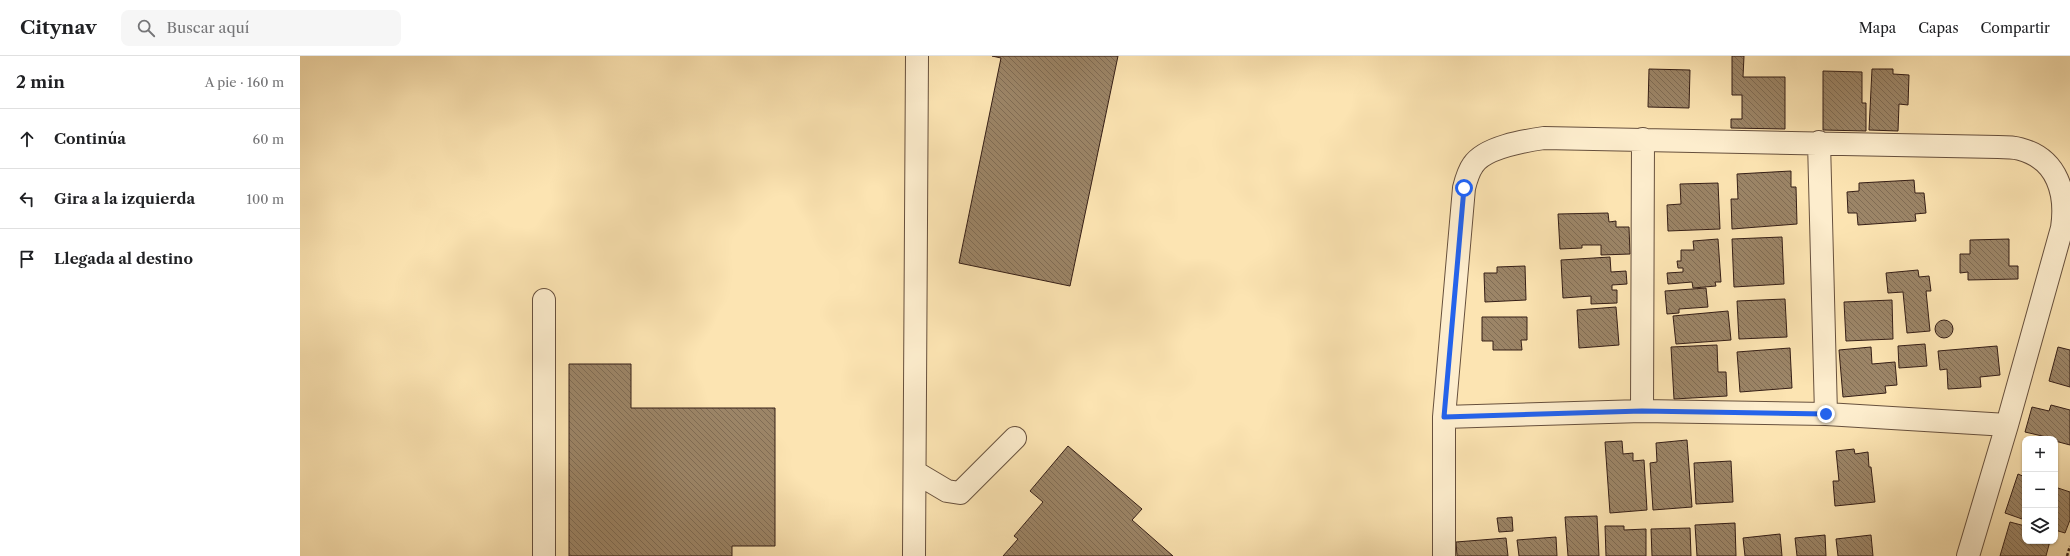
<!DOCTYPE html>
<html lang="es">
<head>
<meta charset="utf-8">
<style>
	:root { --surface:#fff; --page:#f6f6f6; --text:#202124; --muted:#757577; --line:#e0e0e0 }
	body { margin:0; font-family:"Libre Caslon Text",serif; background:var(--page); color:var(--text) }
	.controls { position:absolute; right:12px; bottom:12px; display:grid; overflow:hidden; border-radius:8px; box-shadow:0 1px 3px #0004 }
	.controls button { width:36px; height:36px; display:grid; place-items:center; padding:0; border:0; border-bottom:1px solid var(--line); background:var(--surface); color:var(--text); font:20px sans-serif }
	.stop { position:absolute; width:12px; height:12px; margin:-9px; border:3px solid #2563eb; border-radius:50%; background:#fff }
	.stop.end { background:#2563eb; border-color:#fff; box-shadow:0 1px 4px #0008 }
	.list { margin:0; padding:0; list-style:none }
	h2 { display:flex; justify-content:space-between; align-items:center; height:52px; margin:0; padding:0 16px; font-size:17px }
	h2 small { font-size:13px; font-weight:400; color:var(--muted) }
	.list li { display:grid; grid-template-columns:26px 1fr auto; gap:12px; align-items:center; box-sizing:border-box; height:60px; padding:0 16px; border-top:1px solid var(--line) }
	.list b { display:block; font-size:15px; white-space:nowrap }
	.list em { font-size:13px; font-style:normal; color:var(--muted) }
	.icon { flex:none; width:22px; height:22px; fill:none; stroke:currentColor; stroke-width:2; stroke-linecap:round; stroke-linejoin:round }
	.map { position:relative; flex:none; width:1770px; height:500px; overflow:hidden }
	header { display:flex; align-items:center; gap:24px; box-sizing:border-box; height:56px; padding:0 20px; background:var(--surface); border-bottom:1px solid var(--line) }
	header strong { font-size:19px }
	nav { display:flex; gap:22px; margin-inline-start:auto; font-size:14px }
	.search { width:280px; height:36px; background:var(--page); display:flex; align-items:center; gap:10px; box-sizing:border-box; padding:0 14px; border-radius:8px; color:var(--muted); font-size:15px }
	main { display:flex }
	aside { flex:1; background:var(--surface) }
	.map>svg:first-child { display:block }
	.building { fill:url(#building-back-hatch); stroke:#351e16 }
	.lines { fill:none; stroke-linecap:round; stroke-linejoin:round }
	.minor-casing { stroke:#67503d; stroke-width:24 }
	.path { stroke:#351e16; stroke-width:2.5; stroke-dasharray:3 2; stroke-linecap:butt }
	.minor { stroke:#fdedcd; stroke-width:22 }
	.route { stroke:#2563eb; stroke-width:5 }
</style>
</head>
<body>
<header>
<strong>Citynav</strong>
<div class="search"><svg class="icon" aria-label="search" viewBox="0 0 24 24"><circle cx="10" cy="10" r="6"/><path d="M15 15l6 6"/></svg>Buscar aquí</div>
<nav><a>Mapa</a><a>Capas</a><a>Compartir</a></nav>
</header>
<main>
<aside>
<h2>2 min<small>A pie · 160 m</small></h2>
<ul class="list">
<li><svg class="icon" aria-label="ahead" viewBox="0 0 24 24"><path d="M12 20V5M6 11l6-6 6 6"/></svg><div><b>Continúa</b></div><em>60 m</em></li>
<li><svg class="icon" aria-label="left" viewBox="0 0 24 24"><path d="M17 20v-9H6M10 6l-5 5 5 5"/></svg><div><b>Gira a la izquierda</b></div><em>100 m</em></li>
<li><svg class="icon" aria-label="arrive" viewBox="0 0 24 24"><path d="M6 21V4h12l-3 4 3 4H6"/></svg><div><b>Llegada al destino</b></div></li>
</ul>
</aside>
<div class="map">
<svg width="1770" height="500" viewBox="0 0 1770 500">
	<defs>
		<pattern id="building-back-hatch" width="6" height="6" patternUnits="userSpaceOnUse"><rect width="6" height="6" fill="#9c8567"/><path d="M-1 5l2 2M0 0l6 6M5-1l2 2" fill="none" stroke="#806c54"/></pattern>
	</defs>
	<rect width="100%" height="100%" fill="#fce4b2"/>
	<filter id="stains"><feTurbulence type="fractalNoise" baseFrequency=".005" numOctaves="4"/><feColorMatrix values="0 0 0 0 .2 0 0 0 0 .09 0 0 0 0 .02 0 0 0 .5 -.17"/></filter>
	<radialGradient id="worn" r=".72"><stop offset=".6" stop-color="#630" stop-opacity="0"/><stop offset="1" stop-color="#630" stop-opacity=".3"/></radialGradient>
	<path class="building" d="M692 0H818L770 230 659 207 701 2Z
		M1432 0H1444L1443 21H1485V73L1431 72V63H1442V39H1432Z
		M1349 13 1390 14 1389 52 1348 51Z
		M1572 13H1593V18L1609 19 1608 49 1599 48 1598 75 1569 74Z
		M1523 15 1562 16V47H1566V75L1523 74Z
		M1491 115V131H1496L1497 168 1432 173 1431 143H1438L1437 118Z
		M1614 124 1615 137H1624L1626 157 1615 158 1616 165 1558 169 1557 157H1548L1547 136 1559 135V127Z
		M1418 127 1420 173 1368 175 1367 149 1381 148 1380 128Z
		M1308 157 1309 166 1316 165V171H1329L1330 198 1301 199V189H1282V192L1260 193 1258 158Z
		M1482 181 1484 228 1434 231 1432 183Z
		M1418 183 1421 226H1415L1416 230 1393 232 1392 226 1368 228 1367 217 1383 216V212H1378L1377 205H1381V194H1394L1393 185Z
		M1709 183V210H1718V223L1668 224V216L1660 217V198H1670V184Z
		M1310 201 1311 216 1326 215 1327 228 1312 229V234H1317V247L1291 248V240L1263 242 1261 204Z
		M1225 210 1226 244 1185 246 1184 217H1197V211Z
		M1618 214 1619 221 1629 220 1631 235H1626L1630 275 1607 277 1603 236 1588 237 1586 217Z
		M1406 232 1408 251 1379 253V257L1367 258 1365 235Z
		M1485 243 1487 281 1439 283 1437 245Z
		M1592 244 1593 283 1546 285 1544 246Z
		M1316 251 1319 289 1279 292 1277 254Z
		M1428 255 1431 284 1376 288 1373 260Z
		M1182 261H1227V284H1221L1222 294H1193V285H1182Z
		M1635 273a9 9 0 1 1 18 0a9 9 0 1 1-18 0Z
		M1625 288 1627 310 1599 312 1598 290Z
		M1417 289 1418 316H1426L1427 340 1374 343 1371 291Z
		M1697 290 1700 319 1680 321 1681 331 1648 333 1647 313 1640 314 1638 295Z
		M1571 291 1572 308 1595 306 1597 329 1585 330 1586 337 1543 341 1539 294Z
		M1758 291 1770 294V331L1749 325Z
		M1490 292 1492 332 1440 336 1437 296Z
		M269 308H331V352H475V490H432V500H269Z
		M1751 349 1770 354V389L1755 385V383L1725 376 1732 351 1749 355Z
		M1387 384 1392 451 1353 454 1350 407 1357 406 1356 387Z
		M1322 385 1323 398 1333 397V405L1344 404 1347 454 1310 457 1305 386Z
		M768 390 842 453 832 464 873 500H703L718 483 714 480 743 446 730 435Z
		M1554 393 1555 398 1568 396 1569 411H1571L1575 446 1535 450 1533 425H1539L1536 395Z
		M1431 405 1433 446 1396 448 1394 407Z
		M1718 418 1725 421V464L1705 457Z
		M1755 431 1770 436V464L1765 477 1755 474Z
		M1297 460 1299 500H1268L1265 461Z
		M1212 461 1213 475 1199 476 1197 462Z
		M1710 466 1725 470V485H1750L1746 500H1700Z
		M1435 467 1436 500H1397L1395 469Z
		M1305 470H1324V474L1346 473V500H1306Z
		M1390 472 1391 500H1352L1351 473Z
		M1480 478 1482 500H1445L1443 482Z
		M1525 479 1526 500H1497L1495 482Z
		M1571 479 1573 500H1538L1536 483Z
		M1256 481 1257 500H1219L1217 484Z
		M1206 482 1208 500H1157L1156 486Z"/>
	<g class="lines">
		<g class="minor-casing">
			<path id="minor" d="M1519 86 1526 358
				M244 244V500
				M1342 355 1343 83
				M1144 361 1342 355 1526 358 1707 369
				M615 416 647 435 660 437 715 382
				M614 500 617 0
				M1144 500V361L1164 132C1166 124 1168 116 1173 109 1185 91 1224 85 1244 82L1698 91C1705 91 1713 91 1720 93 1758 103 1767 138 1762 172L1707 369 1668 500"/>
		</g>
		<path class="path" d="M1767 500 1770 490"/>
		<use href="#minor" class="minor"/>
	</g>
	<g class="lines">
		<path class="route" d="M1164 132 1144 361 1342 355 1526 358"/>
	</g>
	<rect width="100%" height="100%" filter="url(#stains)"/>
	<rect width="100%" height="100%" fill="url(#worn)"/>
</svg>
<div class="controls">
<button>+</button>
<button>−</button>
<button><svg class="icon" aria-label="layers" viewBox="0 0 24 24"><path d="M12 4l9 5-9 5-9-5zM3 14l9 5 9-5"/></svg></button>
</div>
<div class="stop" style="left:1164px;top:132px"></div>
<div class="stop end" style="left:1526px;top:358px"></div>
</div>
</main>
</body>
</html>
